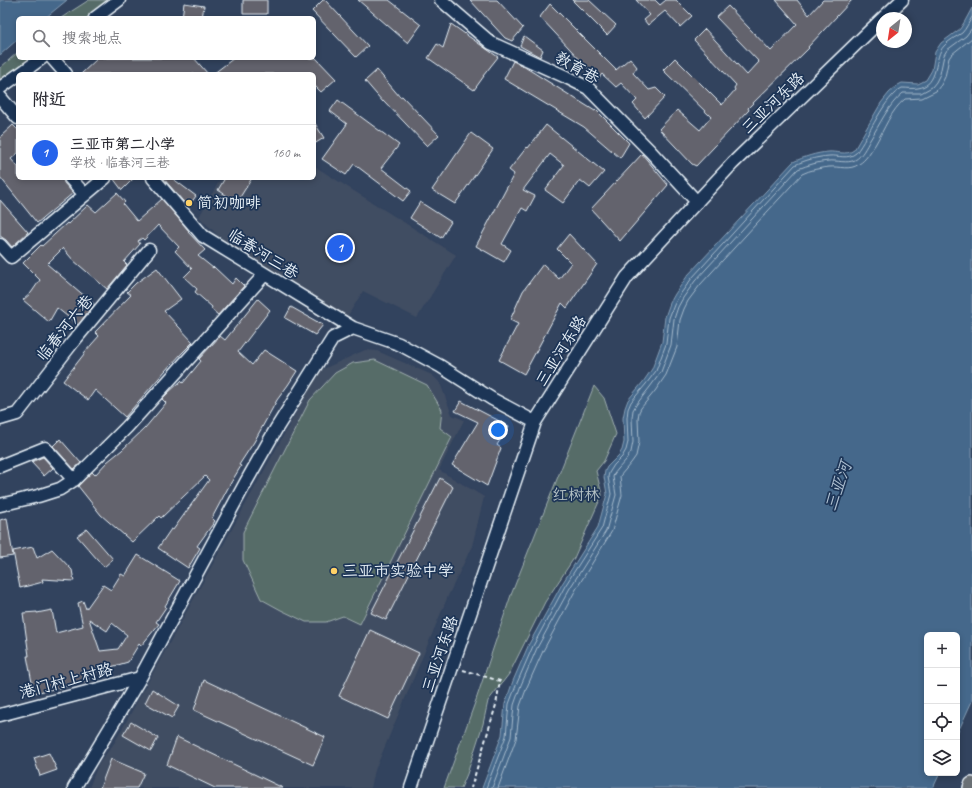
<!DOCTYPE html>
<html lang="zh">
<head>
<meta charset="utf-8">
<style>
	:root { --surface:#fff; --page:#f2f2f3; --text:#2b2b33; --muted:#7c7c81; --line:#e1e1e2; --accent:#2563eb }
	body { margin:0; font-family:Caveat,"LXGW WenKai TC",sans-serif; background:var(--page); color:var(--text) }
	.controls { position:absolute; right:12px; bottom:12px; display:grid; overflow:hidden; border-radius:6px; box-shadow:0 2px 6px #0003 }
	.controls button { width:36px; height:36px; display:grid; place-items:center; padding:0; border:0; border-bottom:1px solid var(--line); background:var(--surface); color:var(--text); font:20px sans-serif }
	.compass { position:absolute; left:876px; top:12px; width:36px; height:36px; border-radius:50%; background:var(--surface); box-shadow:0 2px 6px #0003; rotate:210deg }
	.you { position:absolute; left:498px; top:430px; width:14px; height:14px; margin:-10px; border:3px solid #fff; border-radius:50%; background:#1a73e8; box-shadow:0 0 0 6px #1a73e833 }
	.badge { display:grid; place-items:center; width:26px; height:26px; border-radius:50%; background:var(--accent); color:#fff; font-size:13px; font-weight:700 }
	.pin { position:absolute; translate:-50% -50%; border:2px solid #fff; box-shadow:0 1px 4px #0006 }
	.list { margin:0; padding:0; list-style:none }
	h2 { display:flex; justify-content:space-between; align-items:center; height:52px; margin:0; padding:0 16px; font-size:17px }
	h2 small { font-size:13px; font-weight:400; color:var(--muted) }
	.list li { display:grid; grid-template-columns:26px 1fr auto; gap:12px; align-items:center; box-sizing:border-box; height:56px; padding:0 16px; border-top:1px solid var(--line) }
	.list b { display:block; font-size:15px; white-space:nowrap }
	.list p { margin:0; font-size:13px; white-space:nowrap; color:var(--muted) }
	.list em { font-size:13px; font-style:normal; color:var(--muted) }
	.icon { flex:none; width:22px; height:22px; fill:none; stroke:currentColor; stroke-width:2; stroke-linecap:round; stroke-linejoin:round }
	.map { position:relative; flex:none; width:972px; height:788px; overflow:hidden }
	.search { position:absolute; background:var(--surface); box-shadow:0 2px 6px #0003; left:16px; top:16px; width:300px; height:44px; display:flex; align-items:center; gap:10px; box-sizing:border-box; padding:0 14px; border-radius:6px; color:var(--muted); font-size:15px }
	.panel { position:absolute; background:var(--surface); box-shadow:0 2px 6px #0003; left:16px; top:72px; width:300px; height:108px; border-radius:6px }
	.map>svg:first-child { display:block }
	.built { fill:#414d62 }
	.green { fill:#566c67; stroke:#9faeb0 }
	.water { fill:#44688b; stroke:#869fb7 }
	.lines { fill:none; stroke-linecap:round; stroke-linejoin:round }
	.shore { stroke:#a6bacc; stroke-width:1 }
	.building { fill:#63636d; stroke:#e8f1f8; fill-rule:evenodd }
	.minor-casing { stroke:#e8f1f8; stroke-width:15 }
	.major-casing { stroke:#e8f1f8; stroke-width:18 }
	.path { stroke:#e8f1f8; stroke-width:2; stroke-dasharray:4 3; stroke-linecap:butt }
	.minor { stroke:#1d3557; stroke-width:12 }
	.major { stroke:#6b6f75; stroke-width:15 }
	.poi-dot { fill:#ffd166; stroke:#1d3557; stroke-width:1.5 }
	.labels { text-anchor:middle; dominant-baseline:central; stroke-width:3.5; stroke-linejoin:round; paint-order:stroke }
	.street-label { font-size:16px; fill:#e8f1f8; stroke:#1d3557 }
	.poi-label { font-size:16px; fill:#e8f1f8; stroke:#1d3557; text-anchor:start }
	.park-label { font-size:16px; fill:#b5c2c5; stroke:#1d3557 }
	.water-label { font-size:17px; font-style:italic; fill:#afc1d2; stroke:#1d3557 }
</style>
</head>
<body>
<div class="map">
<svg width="972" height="788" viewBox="0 0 972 788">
	<rect width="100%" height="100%" fill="#32435e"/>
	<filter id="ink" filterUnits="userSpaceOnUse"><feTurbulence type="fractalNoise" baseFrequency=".025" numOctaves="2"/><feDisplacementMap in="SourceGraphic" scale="8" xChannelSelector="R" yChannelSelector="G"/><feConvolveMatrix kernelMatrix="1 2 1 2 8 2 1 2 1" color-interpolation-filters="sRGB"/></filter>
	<g filter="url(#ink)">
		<path class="built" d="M314 166 456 255 417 318 363 291 347 317 224 241 199 217 221 178H314Z
			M365 350 377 351 432 375 440 383 452 415 464 420 439 470 484 497 472 546 448 596 375 770 371 788H89L98 765 115 742 319 371Z"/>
		<path class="green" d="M89 0H109L86 18H61Z
			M18 52V58H35L0 86V68Z
			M375 360 427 385 442 410 440 428 452 437 360 624 343 616 326 622H306L281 610 261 599 243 560V532L310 400 335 373 353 363Z
			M594 386 604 398 616 434 604 461 596 471 602 495 574 558 545 602 509 674 488 701 483 724 467 774 461 788H444L476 700 511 595Z"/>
		<path class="water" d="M0 0H67L45 18H18V39L0 55Z
			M972 8V701L957 734V635H927V773H940L933 788H482L502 735 505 704 513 681 529 644 562 584 598 527 607 494 604 477 605 471 607 467 619 455 622 450 624 442 623 418 625 408 628 400 643 382 652 369 662 342 665 317 670 303 675 294 688 275 793 162C804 157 816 153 828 152 836 151 846 156 854 150L881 103 889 93 898 85 902 83 918 84 926 80 932 70 935 52 941 43 960 29 965 21Z"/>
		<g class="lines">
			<path class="shore" d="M486 788 506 736 509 704 517 683 533 646 565 586 602 528 611 494 608 477 609 473 614 465 622 457 626 450 628 442 627 418 628 409 631 402 646 384 656 371 666 344 669 318 674 305 679 296 692 278 795 165C805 160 817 157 829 156 838 155 848 160 856 153 869 136 884 97 902 88 908 88 913 89 918 88 940 85 933 57 944 46 949 40 956 37 962 33 966 29 969 22 972 17
				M492 788 511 737 514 705 521 685 537 648 570 588 606 531 616 495 613 477 614 474 618 469 626 460 631 452 633 442 632 418 633 410 636 405 650 387 661 372 671 345 674 319 678 307 683 298 695 281 798 169C808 165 818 162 828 161 837 160 847 164 855 160 862 156 866 147 870 140 880 124 888 105 903 93H921L932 87 936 82 940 74 944 55 947 50 966 36 972 28
				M498 788 516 739 520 706 527 687 543 651 575 591 612 531 622 495 620 476 631 463 636 456 639 442 638 419 639 412 641 408 655 391 666 375 677 347 680 320 684 309 688 301 700 285 802 174C810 170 820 168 829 167 839 166 850 171 859 164 866 160 870 152 875 145 884 130 891 110 905 99L922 98 936 91 941 85 945 77 949 58 952 54 972 38"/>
		</g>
		<path class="building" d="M243 0H267V14H243Z
			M323 0H325L368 46 356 57 312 11Z
			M358 0H389L421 25 408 43Z
			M470 0H497L523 28 512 41 505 38Z
			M572 0H589L616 25 607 35Z
			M636 0H655L660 5 666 0H676L692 16 680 27 665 11 648 25 644 20 650 15Z
			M776 0H797L809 15 823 0H852L808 47 809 48 748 108 749 110 696 166 692 164 659 129 677 110 700 130 711 117 663 70 675 58 722 105 735 90 734 88 736 85 694 40 705 29 747 75 759 62 716 17 728 6 771 51 797 24Z
			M184 3 204 6 202 18H182Z
			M550 4 616 70 630 58 637 67 633 73 649 90 656 88 665 97 645 118 633 104 637 100 621 83 616 87 602 74 598 79 540 17Z
			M451 24 498 57 483 76H484L474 90 428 58 437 44 443 48Z
			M524 36 543 50 540 57 520 46Z
			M98 58H194L208 74H81Z
			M234 58H316L336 79 321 92 314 85V74H213Z
			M513 61 523 66 595 111 596 110 629 143 620 158 584 127 504 79Z
			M377 70 400 97 402 96 439 135 427 146 384 101 383 102 365 81Z
			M338 100 399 145 381 168 411 191 403 201 354 164 346 175 322 159 347 124 330 111Z
			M314 122 324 138 314 144Z
			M13 125 18 130V153L11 159 18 167V178H63L64 183 73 193 60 204 37 223 0 177V137Z
			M546 125 604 172 590 188 580 180 563 203 545 190 564 165 550 154 523 190 535 196 527 211 522 208 502 244 511 250 504 262 476 246 514 174 509 170 527 147 528 148Z
			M471 133 493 149 455 204 432 190Z
			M642 154 668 185 620 241 591 209Z
			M113 178H134L122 190Z
			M163 178H172L196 196 188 207Z
			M225 178H252L237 202 218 190Z
			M117 193 125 202 123 204 137 221 162 199 189 231 188 232 205 250 198 256 213 268 214 267 232 284 236 278 244 286 218 315 211 309 212 307 195 292 197 289 184 277 192 269 175 251 179 247 158 225 144 240 142 238 138 241 140 244 124 262 127 265 107 289 73 260 63 248 47 264 94 304 78 325 57 308 49 322 23 300 31 293 40 280 23 263 41 245 42 246 67 223 68 224 88 205 96 212Z
			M0 200 28 232 12 247 6 240 0 236Z
			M420 202 451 222 441 238 410 218Z
			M569 234 597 264 567 308 562 303 524 374 499 360 518 324 510 320 523 291 543 264 559 279 571 263 557 249Z
			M157 268 181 299 164 311 193 342 182 353 172 364V363L125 417 95 390 88 400 63 381 84 354V353L99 336 95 332 131 295 127 292 136 283Z
			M258 299 270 310 238 352 252 365 264 350 297 371 288 385 277 400 254 442 239 465 241 466 229 486 212 518 215 521 197 546 200 548 188 568 158 548 171 529 173 530 209 480 205 476 161 518 159 516 132 542 101 515 78 486 92 472 95 475 107 462 122 450 145 428 166 403 162 399 168 393 181 381 183 383 201 361 199 359 220 336 225 340Z
			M291 307 323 325 315 335 285 318Z
			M461 401 509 426 497 445 501 448 487 486 452 465 478 422 455 411Z
			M60 439 81 463 74 469 53 446Z
			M43 457 53 468 44 476 31 462Z
			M440 478 453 487 386 620 371 613Z
			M7 518 13 556 0 558V520Z
			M87 529 113 559 104 567 77 536Z
			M33 547 37 558 52 549 72 570 74 581 42 579 43 582 20 588 13 551Z
			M138 555 180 581 165 606 166 607 156 622 159 624 141 646 139 644 128 662 87 674 89 681 73 685 34 693 27 656H29L23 613 37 612V613L52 610 56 633 83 626 78 603 83 601 86 609 103 585 111 590 121 574 125 576ZM89 619 107 631 112 623 127 635 118 649 100 651Z
			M370 630 419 653 388 719 339 696Z
			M204 680 325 737 313 765 194 710Z
			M152 689 179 706 172 718 145 703Z
			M131 722 158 738 151 751 123 735Z
			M177 737 283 788H215L167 765Z
			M49 753 57 770 40 776 34 758Z
			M111 759 144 773 137 788H100Z"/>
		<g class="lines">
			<g class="minor-casing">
				<path id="minor" d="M441 0 491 43 566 77 588 88 650 151 697 202
					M95 18 119 0
					M883 18 902 0
					M52 58 66 74
					M20 74 42 58
					M0 88 18 75
					M0 97 18 118
					M70 178 85 195
					M0 245 11 257 105 178
					M353 328 399 344 440 366 492 399 535 422
					M0 419 17 414 73 342 149 250
					M0 466 45 448 74 480 127 427 265 274
					M0 505 38 496 60 489 74 480
					M0 715 140 678
					M74 788 140 678 246 482 276 429 333 338 353 328 203 236 153 178
					M411 788 535 422 627 277 733 163 882 19"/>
			</g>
			<g class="major-casing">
				<path id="major" d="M971 788 972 785"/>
			</g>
			<path class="path" d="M463 670 500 681 496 705 471 788"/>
			<use href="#minor" class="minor"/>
			<use href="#major" class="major"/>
		</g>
	</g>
	<g class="poi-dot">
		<circle cx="189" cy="203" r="4"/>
		<circle cx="334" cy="571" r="4"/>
	</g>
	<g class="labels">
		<g class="street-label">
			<text transform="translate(577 68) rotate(30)">教育巷</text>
			<text transform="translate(773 103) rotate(-44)">三亚河东路</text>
			<text transform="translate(263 254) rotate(32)">临春河三巷</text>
			<text transform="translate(65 328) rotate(-51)">临春河六巷</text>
			<text transform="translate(561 351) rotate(-58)">三亚河东路</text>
			<text transform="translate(440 654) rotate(-71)">三亚河东路</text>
			<text transform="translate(66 681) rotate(-15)">港门村上村路</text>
		</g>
		<g class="poi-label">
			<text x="197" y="203">简初咖啡</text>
			<text x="342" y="571">三亚市实验中学</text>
		</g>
		<g class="park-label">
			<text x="576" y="495">红树林</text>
		</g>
		<g class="water-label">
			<text transform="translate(838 486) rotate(-71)">三亚河</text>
		</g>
	</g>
</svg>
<div class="controls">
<button>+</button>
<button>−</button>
<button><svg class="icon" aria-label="locate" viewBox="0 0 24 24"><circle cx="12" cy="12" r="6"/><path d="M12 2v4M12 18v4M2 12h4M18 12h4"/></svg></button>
<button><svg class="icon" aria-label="layers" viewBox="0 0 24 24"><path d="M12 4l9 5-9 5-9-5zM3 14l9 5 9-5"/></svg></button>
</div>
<svg class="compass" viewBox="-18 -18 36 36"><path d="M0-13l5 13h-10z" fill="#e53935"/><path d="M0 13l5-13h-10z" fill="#7c7c81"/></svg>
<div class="you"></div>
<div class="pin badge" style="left:340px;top:248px">1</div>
<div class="search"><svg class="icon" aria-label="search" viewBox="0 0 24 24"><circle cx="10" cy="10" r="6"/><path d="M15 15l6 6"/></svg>搜索地点</div>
<section class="panel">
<h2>附近<small></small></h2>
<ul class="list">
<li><span class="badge">1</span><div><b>三亚市第二小学</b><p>学校 · 临春河三巷</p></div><em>160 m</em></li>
</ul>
</section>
</div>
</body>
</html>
